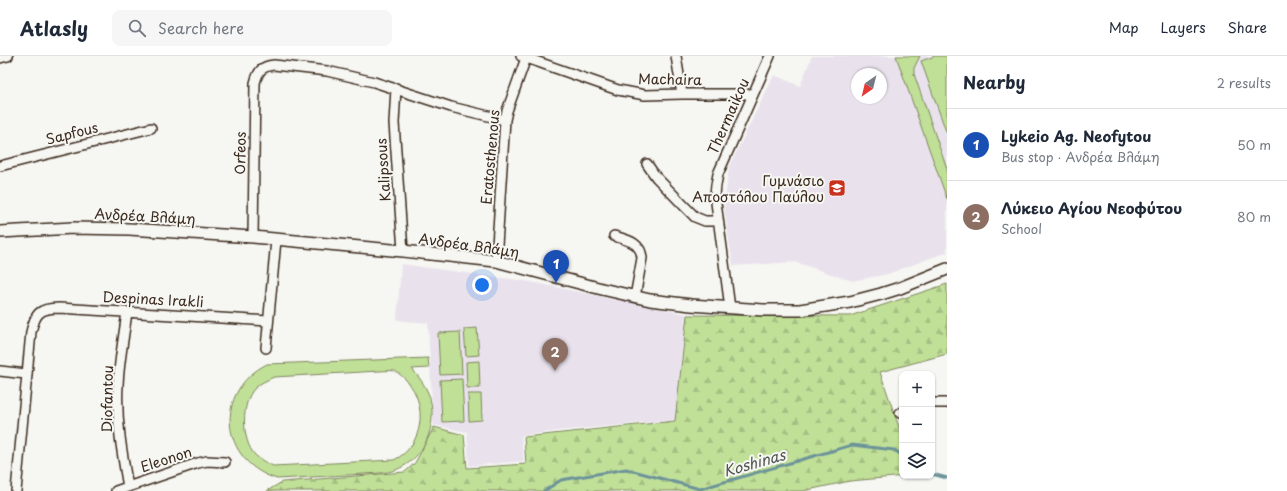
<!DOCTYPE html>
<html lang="en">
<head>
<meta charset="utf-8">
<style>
	:root { --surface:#fff; --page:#f6f6f7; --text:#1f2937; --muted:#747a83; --line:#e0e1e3; --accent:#c8321e }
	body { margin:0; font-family:"Playpen Sans",sans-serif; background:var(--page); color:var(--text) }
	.controls { position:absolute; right:12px; bottom:12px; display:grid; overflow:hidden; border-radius:8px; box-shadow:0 1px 3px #0004 }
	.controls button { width:36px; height:36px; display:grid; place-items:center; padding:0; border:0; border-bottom:1px solid var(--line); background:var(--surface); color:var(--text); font:20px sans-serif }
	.compass { position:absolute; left:851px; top:12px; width:36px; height:36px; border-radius:50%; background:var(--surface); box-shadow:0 1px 3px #0004; rotate:215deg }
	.you { position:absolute; left:482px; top:229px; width:14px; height:14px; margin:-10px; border:3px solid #fff; border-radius:50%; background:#1a73e8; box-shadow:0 0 0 6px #1a73e833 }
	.badge { display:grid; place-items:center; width:26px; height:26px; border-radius:50%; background:var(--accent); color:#fff; font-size:13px; font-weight:700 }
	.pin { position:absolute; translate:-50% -33px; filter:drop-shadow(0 1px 2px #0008) }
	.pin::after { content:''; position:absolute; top:21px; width:14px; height:12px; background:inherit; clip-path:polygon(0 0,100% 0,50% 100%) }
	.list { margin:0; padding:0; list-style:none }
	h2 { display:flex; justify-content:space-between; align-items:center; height:52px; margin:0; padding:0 16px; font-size:17px }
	h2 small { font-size:13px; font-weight:400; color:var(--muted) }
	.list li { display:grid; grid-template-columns:26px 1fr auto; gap:12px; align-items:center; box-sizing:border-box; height:72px; padding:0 16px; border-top:1px solid var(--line) }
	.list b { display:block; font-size:15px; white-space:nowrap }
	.list p { margin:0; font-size:13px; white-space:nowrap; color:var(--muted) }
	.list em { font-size:13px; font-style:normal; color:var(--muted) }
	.icon { flex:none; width:22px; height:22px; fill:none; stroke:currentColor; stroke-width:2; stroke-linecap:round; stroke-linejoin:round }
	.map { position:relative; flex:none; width:947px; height:435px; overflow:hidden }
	header { display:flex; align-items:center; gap:24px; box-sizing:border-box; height:56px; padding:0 20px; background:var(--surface); border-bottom:1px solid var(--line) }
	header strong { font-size:19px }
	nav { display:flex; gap:22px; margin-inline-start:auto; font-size:14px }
	.search { width:280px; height:36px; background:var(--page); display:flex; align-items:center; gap:10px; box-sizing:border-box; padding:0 14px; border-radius:8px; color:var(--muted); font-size:15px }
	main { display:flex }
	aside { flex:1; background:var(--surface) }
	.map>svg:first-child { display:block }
	.built { fill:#e9e2ed; fill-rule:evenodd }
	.forest { fill:url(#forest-firs); stroke:#7e855b }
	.pitch { fill:#c0e098; stroke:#7e855b; fill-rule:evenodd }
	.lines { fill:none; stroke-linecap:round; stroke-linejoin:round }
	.stream { stroke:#6c939a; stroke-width:3 }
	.minor-casing { stroke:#3b2a1e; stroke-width:12 }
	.tertiary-casing { stroke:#3b2a1e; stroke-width:14 }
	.minor { stroke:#f6f6f2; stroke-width:9 }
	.tertiary { stroke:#f6f6f2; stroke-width:11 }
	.labels { text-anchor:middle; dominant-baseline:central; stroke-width:4; stroke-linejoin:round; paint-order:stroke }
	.street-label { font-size:14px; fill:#3b2a1e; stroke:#f6f6f2 }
	.poi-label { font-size:14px; fill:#3b2a1e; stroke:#f6f6f2; text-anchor:end }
	.water-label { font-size:15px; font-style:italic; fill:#505652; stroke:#f6f6f2 }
</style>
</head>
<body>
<header>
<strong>Atlasly</strong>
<div class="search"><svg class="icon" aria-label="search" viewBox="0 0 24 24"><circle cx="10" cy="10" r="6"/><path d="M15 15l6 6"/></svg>Search here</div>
<nav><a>Map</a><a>Layers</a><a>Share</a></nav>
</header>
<main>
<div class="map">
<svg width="947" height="435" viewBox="0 0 947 435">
	<defs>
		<pattern id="forest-firs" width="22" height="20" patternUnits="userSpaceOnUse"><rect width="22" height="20" fill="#c0e098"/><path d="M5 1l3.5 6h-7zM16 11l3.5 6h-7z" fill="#a6c083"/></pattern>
	</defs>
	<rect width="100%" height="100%" fill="#f6f6f2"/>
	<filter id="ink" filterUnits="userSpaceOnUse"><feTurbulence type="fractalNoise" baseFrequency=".025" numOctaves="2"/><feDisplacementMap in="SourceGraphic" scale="8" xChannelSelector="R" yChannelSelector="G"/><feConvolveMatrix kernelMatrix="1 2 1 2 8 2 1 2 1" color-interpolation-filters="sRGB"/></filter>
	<g filter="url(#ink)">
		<path class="built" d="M812 0H947V196L888 218 852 225 795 206 733 210 724 152 729 111 774 19 800 30ZM857 18H881V42H857Z
			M401 208 531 226 686 258 675 364 558 375 521 380 524 405 469 410 467 376 433 369 428 267 397 264Z"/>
		<path class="forest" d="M947 228V298L880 316 902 380V420H905L850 425 803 435H267L282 426 405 416 415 407 434 371 464 379 467 412 526 408 524 381 675 365 687 259 850 260Z"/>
		<path class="pitch" d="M896 0H920L914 12V18L947 113V143Z
			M935 0H947V78L921 5Z
			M477 272 479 299 466 300 464 273Z
			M460 276 462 318 440 319 438 277Z
			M428 302 429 312 412 313C419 321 425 329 429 339 438 365 427 398 402 411 395 415 388 416 381 417L277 423C220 406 213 335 267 308ZM379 315C384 315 390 314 395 315 399 317 404 322 407 325 428 348 424 390 394 404L273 410C267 407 260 404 255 399 241 384 241 346 255 332 260 327 267 324 274 321Z
			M479 305 480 332H467L466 306Z
			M462 323 464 365 442 366 440 324Z
			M468 338H481L482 364 469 365Z"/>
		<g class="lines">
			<path class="stream" d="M932 418 947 422
				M544 435 561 424 626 413 700 433 852 389 894 394 902 399"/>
			<g class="minor-casing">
				<path id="minor" d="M521 0 618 34 645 39 682 38H753
					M676 0 682 38
					M0 2 8 0
					M396 32 394 67 403 195
					M647 108 656 121 695 161 705 165H718
					M0 110 151 72
					M614 180C627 184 641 186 642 202L635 241
					M253 181 255 27C258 15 262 10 274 9L327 15 374 26 451 51 505 64
					M496 205 505 64 507 55 526 2
					M730 252 715 139 716 129 718 118 770 0
					M127 256C124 280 119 305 118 329 116 364 122 397 128 431
					M266 292 276 184
					M0 315 26 318
					M932 347H947
					M900 357 902 356
					M16 435 31 276C35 258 39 252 59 252L268 265
					M116 435 198 407 207 405 225 406"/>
			</g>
			<g class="tertiary-casing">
				<path id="tertiary" d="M0 176 73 172 129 173 253 181 403 195 496 205 602 233 650 244 691 249 763 254H800L850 246 881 238 900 232 947 213"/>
			</g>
			<use href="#minor" class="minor"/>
			<use href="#tertiary" class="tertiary"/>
		</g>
	</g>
	<defs>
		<g id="school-square" transform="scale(0.9)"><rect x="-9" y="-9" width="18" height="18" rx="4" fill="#c8321e" stroke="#f6f6f2"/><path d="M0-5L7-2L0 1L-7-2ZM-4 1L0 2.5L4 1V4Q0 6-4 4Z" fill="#fff"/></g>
	</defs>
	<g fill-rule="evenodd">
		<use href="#school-square" x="837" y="132"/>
	</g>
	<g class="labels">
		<g class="street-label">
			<text transform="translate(670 23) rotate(1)">Machaira</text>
			<text transform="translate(728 60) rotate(-66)">Thermaikou</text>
			<text transform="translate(72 77) rotate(-14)">Sapfous</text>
			<text transform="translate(240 97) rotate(-89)">Orfeos</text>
			<text transform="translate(490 101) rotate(-85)">Eratosthenous</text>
			<text transform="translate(383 114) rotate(-94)">Kalipsous</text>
			<text transform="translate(145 160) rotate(3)">Ανδρέα Βλάμη</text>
			<text transform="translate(469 189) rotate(8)">Ανδρέα Βλάμη</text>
			<text transform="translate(153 243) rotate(3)">Despinas Irakli</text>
			<text transform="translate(107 343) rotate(-89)">Diofantou</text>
			<text transform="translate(166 403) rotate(-18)">Eleonon</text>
		</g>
		<g class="poi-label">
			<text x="824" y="124">Γυμνάσιο<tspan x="824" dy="16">Αποστόλου Παύλου</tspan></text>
		</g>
		<g class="water-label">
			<text transform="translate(754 406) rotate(-16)">Koshinas</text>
		</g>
	</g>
</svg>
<div class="controls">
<button>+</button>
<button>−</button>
<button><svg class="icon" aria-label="layers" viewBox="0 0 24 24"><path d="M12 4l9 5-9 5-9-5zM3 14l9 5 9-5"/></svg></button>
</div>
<svg class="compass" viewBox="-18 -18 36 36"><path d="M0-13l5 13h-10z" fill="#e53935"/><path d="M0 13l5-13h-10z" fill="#747a83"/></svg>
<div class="you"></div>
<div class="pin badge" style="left:556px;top:227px;background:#1a4fb4">1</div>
<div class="pin badge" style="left:555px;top:315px;background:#8d6e63">2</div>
</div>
<aside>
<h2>Nearby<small>2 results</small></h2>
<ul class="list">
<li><span class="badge" style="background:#1a4fb4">1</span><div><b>Lykeio Ag. Neofytou</b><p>Bus stop · Ανδρέα Βλάμη</p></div><em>50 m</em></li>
<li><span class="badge" style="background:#8d6e63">2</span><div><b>Λύκειο Αγίου Νεοφύτου</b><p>School</p></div><em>80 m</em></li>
</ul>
</aside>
</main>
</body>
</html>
